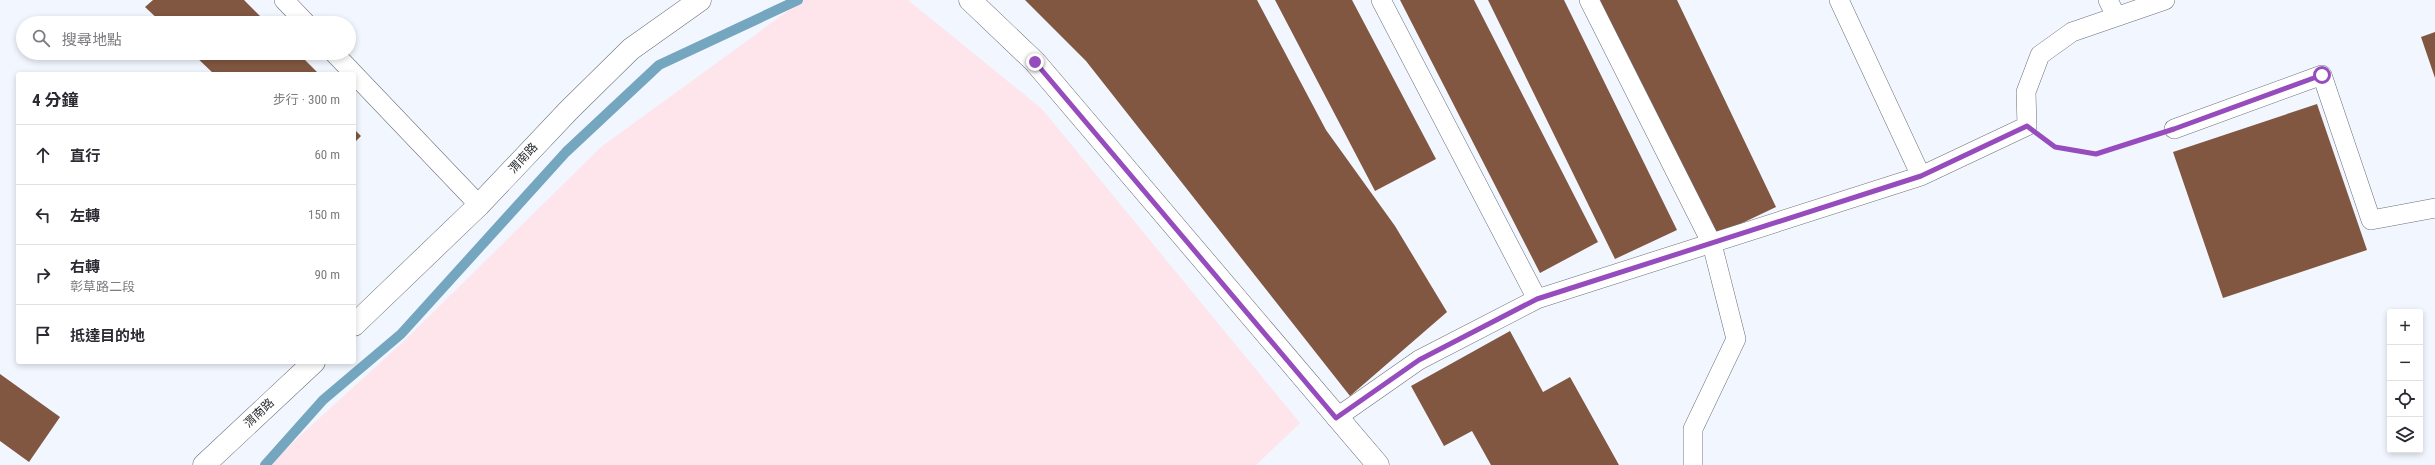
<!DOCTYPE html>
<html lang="zh-TW">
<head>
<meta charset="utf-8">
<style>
	:root { --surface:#fff; --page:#f2f2f3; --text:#2b2b33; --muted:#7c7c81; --line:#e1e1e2 }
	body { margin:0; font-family:"Roboto Condensed","Noto Sans TC",sans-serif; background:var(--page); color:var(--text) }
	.controls { position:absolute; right:12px; bottom:12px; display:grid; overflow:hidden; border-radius:4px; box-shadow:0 2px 6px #0003 }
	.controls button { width:36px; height:36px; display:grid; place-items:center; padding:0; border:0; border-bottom:1px solid var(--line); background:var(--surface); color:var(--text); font:20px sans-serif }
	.stop { position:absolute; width:12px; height:12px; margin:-9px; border:3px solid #974cbe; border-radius:50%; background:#fff }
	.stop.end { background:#974cbe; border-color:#fff; box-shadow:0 1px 4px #0008 }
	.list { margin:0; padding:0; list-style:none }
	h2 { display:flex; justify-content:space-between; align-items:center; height:52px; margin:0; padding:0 16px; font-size:17px }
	h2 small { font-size:13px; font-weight:400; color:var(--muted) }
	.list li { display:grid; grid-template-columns:26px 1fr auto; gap:12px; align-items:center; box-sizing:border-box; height:60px; padding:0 16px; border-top:1px solid var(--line) }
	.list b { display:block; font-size:15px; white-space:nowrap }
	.list p { margin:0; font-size:13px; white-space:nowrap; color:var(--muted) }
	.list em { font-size:13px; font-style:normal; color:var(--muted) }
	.icon { flex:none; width:22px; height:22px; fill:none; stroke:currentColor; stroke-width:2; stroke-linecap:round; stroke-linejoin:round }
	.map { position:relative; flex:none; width:2435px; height:465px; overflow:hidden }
	.search { position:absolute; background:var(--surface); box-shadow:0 2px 6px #0003; left:16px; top:16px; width:340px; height:44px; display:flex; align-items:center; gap:10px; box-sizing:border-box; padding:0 14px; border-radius:22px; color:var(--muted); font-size:15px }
	.panel { position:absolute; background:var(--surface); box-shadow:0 2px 6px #0003; left:16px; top:72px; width:340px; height:292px; border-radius:4px }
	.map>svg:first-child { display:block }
	.industrial { fill:#fee4eb }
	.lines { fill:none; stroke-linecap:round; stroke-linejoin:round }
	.stream { stroke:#74a6bf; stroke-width:10 }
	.building { fill:#815741 }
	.service-casing { stroke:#6c7079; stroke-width:20 }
	.tertiary-casing { stroke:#6c7079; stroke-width:23 }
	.path { stroke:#94979d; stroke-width:2.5; stroke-dasharray:4 2; stroke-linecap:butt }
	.service { stroke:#fff; stroke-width:19 }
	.tertiary { stroke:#fff; stroke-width:22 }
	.route { stroke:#974cbe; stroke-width:5 }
	.labels { text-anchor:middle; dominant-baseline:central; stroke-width:4; stroke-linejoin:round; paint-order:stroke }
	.street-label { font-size:12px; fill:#2b2d31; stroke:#fff }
</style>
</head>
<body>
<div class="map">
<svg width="2435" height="465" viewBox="0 0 2435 465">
	<rect width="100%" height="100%" fill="#f2f6fe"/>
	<path class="industrial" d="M803 0H908L1042 109 1300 423 1256 465H268L404 341 601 147Z"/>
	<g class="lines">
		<path class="stream" d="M265 465 323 400 401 334 566 152 659 65 798 0"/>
	</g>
	<path class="building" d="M153 0H244L267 23H162L145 7Z
		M1025 0H1257L1326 130 1395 226 1447 312 1350 396 1086 61Z
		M1275 0H1352L1436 159 1375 191Z
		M1400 0H1474L1598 242 1540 273Z
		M1488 0H1564L1677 230 1615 259Z
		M1600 0H1677L1776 207 1715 236Z
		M2435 32V78L2421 37Z
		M192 53H298L319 74H214Z
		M2317 104 2367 250 2223 298 2173 152Z
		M354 129 361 136 354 143Z
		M1510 331 1543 392 1570 377 1619 465H1491L1472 431 1444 446 1411 386Z
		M0 374 60 417 29 462 0 441Z"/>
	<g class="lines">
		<g class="service-casing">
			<path id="service" d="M284 0 306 23
				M1381 0 1537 299
				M1589 0 1712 244 1736 339 1693 429V465
				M1839 0 1921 176
				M2108 0 2116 16
				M334 53 479 205
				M2174 129 2322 75 2371 220 2435 208
				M1336 418 1419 360 1537 299 1921 176 2027 126 2026 92 2040 55 2072 32 2165 0"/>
		</g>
		<g class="tertiary-casing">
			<path id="tertiary" d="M970 0 1035 62 1378 465
				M354 325 479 205 569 110 631 49 700 0
				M204 465 314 362"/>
		</g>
		<path class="path" d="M2048 142 2055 147 2096 154 2148 138"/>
		<use href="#service" class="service"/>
		<use href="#tertiary" class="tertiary"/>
	</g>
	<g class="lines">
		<path class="route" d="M1035 62 1336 418 1419 360 1537 299 1921 176 2027 126 2055 147 2096 154 2174 129 2322 75"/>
	</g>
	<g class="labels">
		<g class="street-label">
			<text transform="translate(523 158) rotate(-47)">渭南路</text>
			<text transform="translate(259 413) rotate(-43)">渭南路</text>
		</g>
	</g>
</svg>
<div class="controls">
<button>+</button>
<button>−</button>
<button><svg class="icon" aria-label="locate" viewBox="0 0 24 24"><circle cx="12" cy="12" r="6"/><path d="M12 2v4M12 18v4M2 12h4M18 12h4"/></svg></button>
<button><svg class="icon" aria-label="layers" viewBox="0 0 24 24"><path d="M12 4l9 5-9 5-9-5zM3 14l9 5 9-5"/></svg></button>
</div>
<div class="stop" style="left:2322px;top:75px"></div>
<div class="stop end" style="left:1035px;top:62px"></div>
<div class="search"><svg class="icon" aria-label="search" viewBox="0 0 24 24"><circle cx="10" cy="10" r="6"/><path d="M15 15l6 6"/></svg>搜尋地點</div>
<section class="panel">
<h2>4 分鐘<small>步行 · 300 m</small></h2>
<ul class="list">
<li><svg class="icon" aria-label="ahead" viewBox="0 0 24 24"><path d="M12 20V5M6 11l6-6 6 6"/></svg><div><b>直行</b></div><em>60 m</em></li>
<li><svg class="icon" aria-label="left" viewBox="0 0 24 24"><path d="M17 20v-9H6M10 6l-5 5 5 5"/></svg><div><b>左轉</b></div><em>150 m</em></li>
<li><svg class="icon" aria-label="right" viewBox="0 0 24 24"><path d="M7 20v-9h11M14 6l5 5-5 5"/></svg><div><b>右轉</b><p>彰草路二段</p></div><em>90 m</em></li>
<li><svg class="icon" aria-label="arrive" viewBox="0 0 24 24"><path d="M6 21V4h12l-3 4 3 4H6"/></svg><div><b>抵達目的地</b></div></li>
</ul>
</section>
</div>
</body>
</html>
